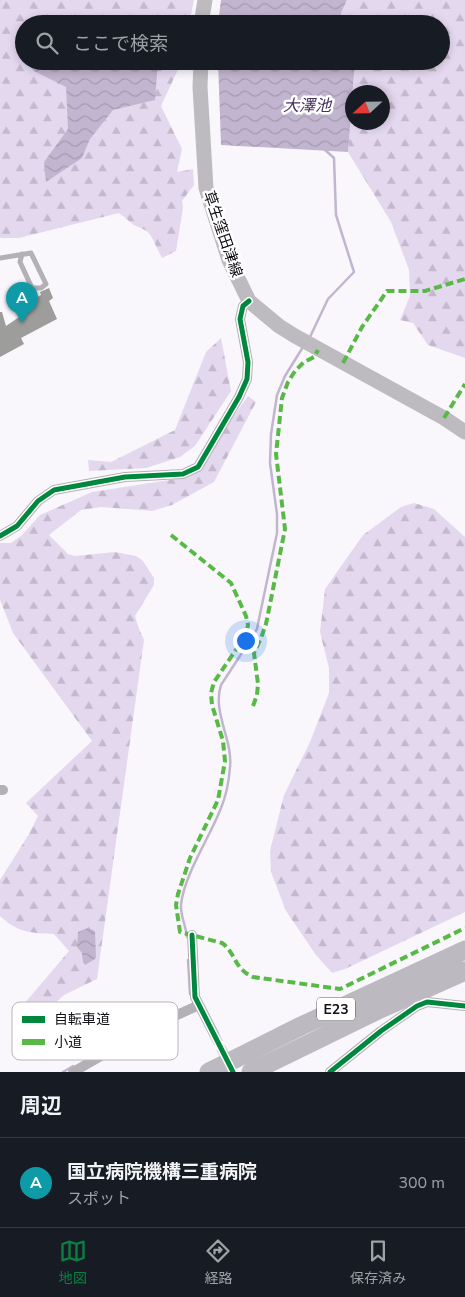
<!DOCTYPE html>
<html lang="ja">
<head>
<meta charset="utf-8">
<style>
	:root { --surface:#171b24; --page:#242831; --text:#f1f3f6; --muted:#9ea1a6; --line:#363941; --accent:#0b8043 }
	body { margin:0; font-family:"Nunito Sans","Noto Sans JP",sans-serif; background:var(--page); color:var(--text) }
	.compass { position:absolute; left:345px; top:85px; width:45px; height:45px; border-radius:50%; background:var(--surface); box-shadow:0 2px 8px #0003; rotate:248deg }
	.you { position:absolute; left:245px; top:640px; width:18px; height:18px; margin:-12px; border:4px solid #fff; border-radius:50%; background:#1a73e8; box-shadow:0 0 0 8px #1a73e833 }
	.badge { display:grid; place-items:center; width:32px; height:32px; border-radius:50%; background:var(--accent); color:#fff; font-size:16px; font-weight:700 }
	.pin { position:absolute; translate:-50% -41px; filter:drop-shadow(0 1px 2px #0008) }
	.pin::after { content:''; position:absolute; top:26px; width:18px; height:15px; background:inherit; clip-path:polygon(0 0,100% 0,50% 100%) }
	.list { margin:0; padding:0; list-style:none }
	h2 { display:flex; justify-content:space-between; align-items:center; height:65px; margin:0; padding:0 20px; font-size:21px }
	h2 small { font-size:16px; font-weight:400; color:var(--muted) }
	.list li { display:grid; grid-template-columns:32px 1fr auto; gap:15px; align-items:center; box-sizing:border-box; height:90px; padding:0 20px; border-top:1px solid var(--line) }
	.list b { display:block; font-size:19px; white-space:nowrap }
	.list p { margin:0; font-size:16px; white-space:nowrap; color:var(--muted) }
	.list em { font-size:16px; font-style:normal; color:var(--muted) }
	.icon { flex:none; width:28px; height:28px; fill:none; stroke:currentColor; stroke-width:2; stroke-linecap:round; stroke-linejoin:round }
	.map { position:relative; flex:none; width:465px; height:1072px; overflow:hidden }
	.search { position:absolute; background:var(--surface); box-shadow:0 2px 8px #0003; left:15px; right:15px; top:15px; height:55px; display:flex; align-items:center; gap:12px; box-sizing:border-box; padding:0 18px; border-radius:28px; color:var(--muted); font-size:19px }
	.sheet { height:155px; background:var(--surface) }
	nav { display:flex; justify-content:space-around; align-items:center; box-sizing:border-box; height:70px; border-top:1px solid var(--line); background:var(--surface); font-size:14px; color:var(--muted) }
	nav a { display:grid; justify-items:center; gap:2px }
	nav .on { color:var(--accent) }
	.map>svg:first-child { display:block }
	.forest { fill:url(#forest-firs) }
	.water { fill:url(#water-waves) }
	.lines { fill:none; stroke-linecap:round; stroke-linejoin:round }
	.stream { stroke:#c2b5cf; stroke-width:2.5 }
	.building { fill:#9d9d9c }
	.minor-tunnel { stroke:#d6d4d9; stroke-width:10; stroke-dasharray:10 5; stroke-linecap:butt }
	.service { stroke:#b4b1b6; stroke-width:5 }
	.minor { stroke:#b4b1b6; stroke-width:10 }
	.secondary { stroke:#bebbc0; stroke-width:15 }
	.motorway { stroke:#bdb9c0; stroke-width:19 }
	.quiet { stroke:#58b947; stroke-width:4; stroke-dasharray:8 4; stroke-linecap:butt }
	.cycleway-casing { stroke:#fff; stroke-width:8 }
	.cycleway { stroke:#00873e; stroke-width:5 }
	.labels { text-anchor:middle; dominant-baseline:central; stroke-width:5; stroke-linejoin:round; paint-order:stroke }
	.shield { fill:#fff; stroke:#59575b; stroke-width:1 }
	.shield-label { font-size:14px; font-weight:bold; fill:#120f15 }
	.street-label { font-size:15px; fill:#120f15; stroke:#fff }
	.water-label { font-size:16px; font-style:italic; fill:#4a2f5f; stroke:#fff }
	.key { fill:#fff; stroke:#b8b7b9; stroke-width:1 }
	.key-label { font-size:14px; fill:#120f15 }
</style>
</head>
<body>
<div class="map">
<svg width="465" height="1072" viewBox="0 0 465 1072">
	<defs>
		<pattern id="forest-firs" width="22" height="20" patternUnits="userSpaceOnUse" patternTransform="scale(1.25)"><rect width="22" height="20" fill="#e4d8ef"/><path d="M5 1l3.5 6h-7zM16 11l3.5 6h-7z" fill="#c3b8cc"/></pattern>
		<pattern id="water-waves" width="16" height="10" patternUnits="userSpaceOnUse" patternTransform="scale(1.25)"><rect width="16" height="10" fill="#c2b5cf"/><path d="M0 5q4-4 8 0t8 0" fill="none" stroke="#a69ab1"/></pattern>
	</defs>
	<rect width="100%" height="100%" fill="#f9f7fc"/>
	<path class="forest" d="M0 0H194L189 24H24V61H182L161 106 182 149 177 172 193 169 194 185 182 201 183 208 176 251 162 258 151 236 147 231 134 225 119 213 19 238H0Z
		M347 0H465V358L428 345 413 323 400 320 410 296 409 270 391 222 348 152 352 94V122H382V92H353L355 61H441V24H342L341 13Z
		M221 338 231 391 195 446 180 457 146 468 89 471 88 460 111 462 175 430 206 352Z
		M248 396 256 402 214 482 172 505 152 511 101 507 81 510 49 535 68 554 75 556 115 552 136 556 143 561 154 578V585L135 616 139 629 144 640 97 979 64 995 37 1020 13 1017 69 951 54 934C31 933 18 933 0 916V880L29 834 38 816 26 803 92 741 13 633 0 600V543H11L22 535 40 515 92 492 189 477Z
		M414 503 434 509 465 537V912L345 969 332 973 316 955 286 911 271 872 270 851 284 795 310 742 329 693V668L320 632 325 589 363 535 401 507Z"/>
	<path class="water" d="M221 0H347L341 13 342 24H218Z
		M26 61H158L155 100 113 110 90 139 82 158 46 182 44 162 68 129 66 87 34 71Z
		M218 61H355L348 152 221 145Z
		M88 928 95 931 96 957 95 959 85 965 83 962 82 953 77 947 78 932Z"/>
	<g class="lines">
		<path class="stream" d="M309 339 328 299 354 272 336 215 334 158 324 149
			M187 937C186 926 180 915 181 904 185 873 210 837 221 808 226 796 229 781 230 767 233 740 212 712 221 685L249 642 257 629 259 619 277 533V514L270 463 271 434 277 395 285 376 303 347
			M188 960 190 994
			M63 1072 73 1066"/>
	</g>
	<path class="building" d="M49 288 53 298 49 301 57 319 21 338 24 344 0 357V312H2L6 326 31 309 28 302 41 295 40 292Z"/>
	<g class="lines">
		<path class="minor-tunnel" d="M214 1034 233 1072"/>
		<path class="service" d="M0 258 31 253 46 284 41 288H32L20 262 22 254"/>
		<path class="minor" d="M0 536 17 526 38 501 54 490 125 477 183 474 198 467 239 397 247 379 248 362 240 319 243 306 249 301
			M0 790H3
			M192 935 195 997 214 1034
			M73 1072 155 1025 199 1005
			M330 1072 381 1031 417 1006 427 1002 465 1006"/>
		<path class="secondary" d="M201 24 205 0
			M201 61 200 87 206 188 229 260 249 301 279 326 295 336 444 418 465 432"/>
		<path class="motorway" d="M209 1072 301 1026 465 950
			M251 1072 380 1009 465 971"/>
		<path class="quiet" d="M343 363 362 327 387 291H425L465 279
			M444 418 465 384
			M171 535 231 583 246 616 248 625 246 635 214 682 211 693 212 705 223 741 225 761 218 800 190 858 178 894 176 905 180 932 222 943C236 953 234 969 253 977L340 989 465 928
			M253 706 257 695 258 684 254 653 261 638 266 624 285 529 276 454 282 398 288 382 295 371 304 362 314 357 318 350"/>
		<g class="cycleway-casing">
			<path id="cycleway" d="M0 536 17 526 38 501 54 490 125 477 183 474 198 467 239 397 247 379 248 362 240 319 243 306 249 301
				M192 935 195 997 233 1072
				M330 1072 381 1031 417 1006 427 1002 465 1006"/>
		</g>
		<use href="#cycleway" class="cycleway"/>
	</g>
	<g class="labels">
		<rect class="shield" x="317" y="997.5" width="38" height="23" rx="4"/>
		<g class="shield-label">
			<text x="336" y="1009">E23</text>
		</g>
		<g class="street-label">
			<text transform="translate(223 234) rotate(71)">草生窪田津線</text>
		</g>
		<g class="water-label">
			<text x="307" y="106">大澤池</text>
		</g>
	</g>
	<rect x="12" y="1002" width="166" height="58" rx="8" class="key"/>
	<rect x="22" y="1016" width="23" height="7" fill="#00873e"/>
	<rect x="22" y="1039" width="23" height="6" fill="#58b947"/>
	<g class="key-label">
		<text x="54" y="1024">自転車道</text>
		<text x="54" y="1047">小道</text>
	</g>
</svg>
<svg class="compass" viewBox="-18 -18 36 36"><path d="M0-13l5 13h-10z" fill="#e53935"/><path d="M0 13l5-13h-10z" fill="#9ea1a6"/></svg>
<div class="you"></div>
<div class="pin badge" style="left:22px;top:323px;background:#0f9aa8">A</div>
<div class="search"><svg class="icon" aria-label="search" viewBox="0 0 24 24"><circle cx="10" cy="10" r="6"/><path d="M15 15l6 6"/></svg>ここで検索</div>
</div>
<section class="sheet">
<h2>周辺<small></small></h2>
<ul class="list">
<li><span class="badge" style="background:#0f9aa8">A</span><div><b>国立病院機構三重病院</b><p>スポット</p></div><em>300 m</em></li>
</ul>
</section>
<nav>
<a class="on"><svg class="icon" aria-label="map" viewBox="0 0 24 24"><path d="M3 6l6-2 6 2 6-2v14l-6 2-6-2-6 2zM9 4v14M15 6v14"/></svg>地図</a>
<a><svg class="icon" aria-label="directions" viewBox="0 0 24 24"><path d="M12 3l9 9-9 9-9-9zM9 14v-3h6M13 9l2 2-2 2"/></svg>経路</a>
<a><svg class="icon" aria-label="saved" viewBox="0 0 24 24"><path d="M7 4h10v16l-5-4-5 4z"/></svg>保存済み</a>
</nav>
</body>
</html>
